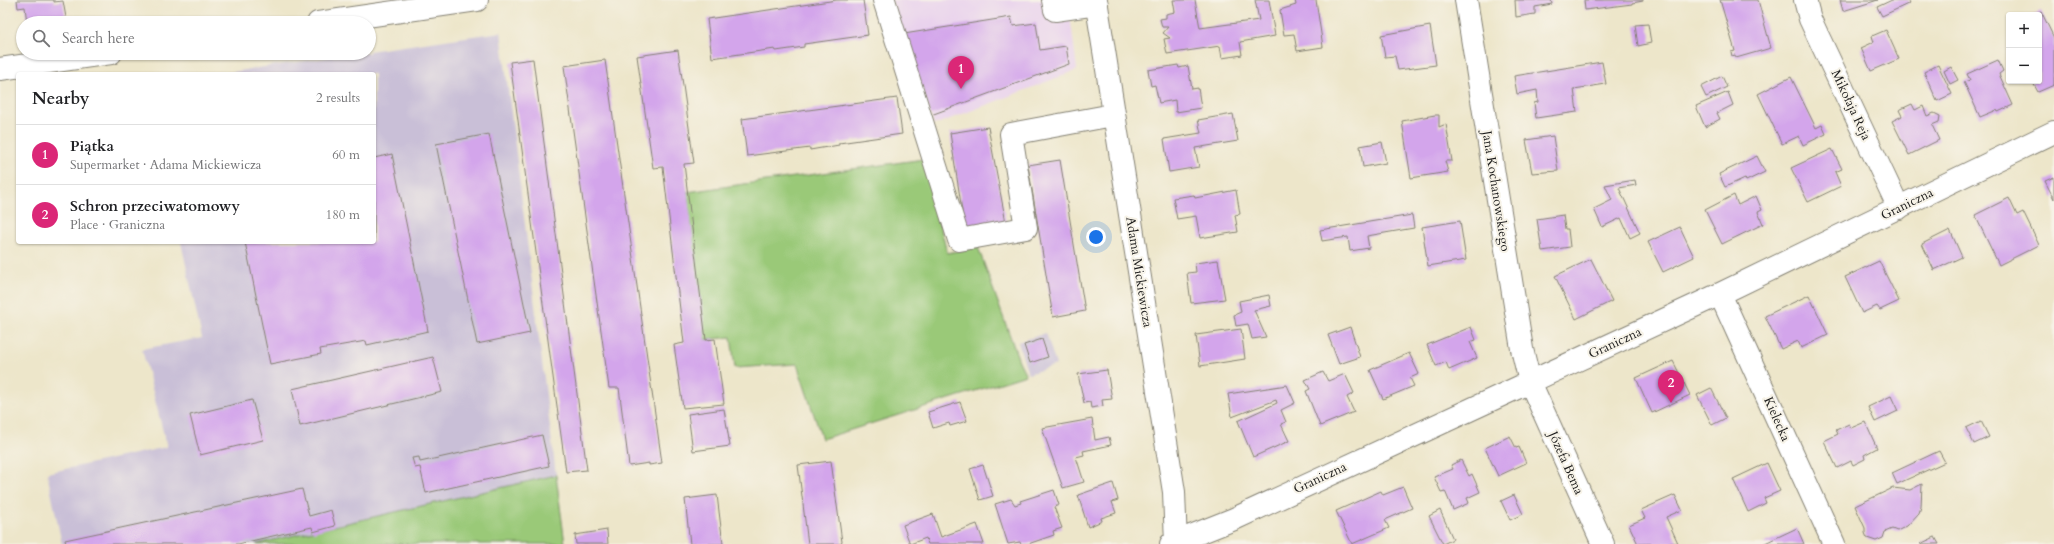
<!DOCTYPE html>
<html lang="en">
<head>
<meta charset="utf-8">
<style>
	:root { --surface:#fff; --page:#f6f6f6; --text:#202124; --muted:#757577; --line:#e0e0e0; --accent:#db2777 }
	body { margin:0; font-family:Cardo,serif; background:var(--page); color:var(--text) }
	.controls { position:absolute; right:12px; top:12px; display:grid; overflow:hidden; border-radius:4px; box-shadow:0 1px 3px #0004 }
	.controls button { width:36px; height:36px; display:grid; place-items:center; padding:0; border:0; border-bottom:1px solid var(--line); background:var(--surface); color:var(--text); font:20px sans-serif }
	.you { position:absolute; left:1096px; top:237px; width:14px; height:14px; margin:-10px; border:3px solid #fff; border-radius:50%; background:#1a73e8; box-shadow:0 0 0 6px #1a73e833 }
	.badge { display:grid; place-items:center; width:26px; height:26px; border-radius:50%; background:var(--accent); color:#fff; font-size:13px; font-weight:700 }
	.pin { position:absolute; translate:-50% -33px; filter:drop-shadow(0 1px 2px #0008) }
	.pin::after { content:''; position:absolute; top:21px; width:14px; height:12px; background:inherit; clip-path:polygon(0 0,100% 0,50% 100%) }
	.list { margin:0; padding:0; list-style:none }
	h2 { display:flex; justify-content:space-between; align-items:center; height:52px; margin:0; padding:0 16px; font-size:17px }
	h2 small { font-size:13px; font-weight:400; color:var(--muted) }
	.list li { display:grid; grid-template-columns:26px 1fr auto; gap:12px; align-items:center; box-sizing:border-box; height:60px; padding:0 16px; border-top:1px solid var(--line) }
	.list b { display:block; font-size:15px; white-space:nowrap }
	.list p { margin:0; font-size:13px; white-space:nowrap; color:var(--muted) }
	.list em { font-size:13px; font-style:normal; color:var(--muted) }
	.icon { flex:none; width:22px; height:22px; fill:none; stroke:currentColor; stroke-width:2; stroke-linecap:round; stroke-linejoin:round }
	.map { position:relative; flex:none; width:2054px; height:544px; overflow:hidden }
	.search { position:absolute; background:var(--surface); box-shadow:0 1px 3px #0004; left:16px; top:16px; width:360px; height:44px; display:flex; align-items:center; gap:10px; box-sizing:border-box; padding:0 14px; border-radius:22px; color:var(--muted); font-size:15px }
	.panel { position:absolute; background:var(--surface); box-shadow:0 1px 3px #0004; left:16px; top:72px; width:360px; height:172px; border-radius:4px }
	.map>svg:first-child { display:block }
	.built { fill:#e9d2ed }
	.industrial { fill:#c9bfd7 }
	.green { fill:#9ac978; stroke:#5b724a }
	.building { fill:#d3a5eb }
	.lines { fill:none; stroke-linecap:round; stroke-linejoin:round }
	.minor-casing { stroke:#848173; stroke-width:24 }
	.minor { stroke:#fff; stroke-width:22 }
	.labels { text-anchor:middle; dominant-baseline:central; stroke-width:4; stroke-linejoin:round; paint-order:stroke }
	.street-label { font-size:13px; fill:#1c1c1c; stroke:#f7f3e8 }
</style>
</head>
<body>
<div class="map">
<svg width="2054" height="544" viewBox="0 0 2054 544">
	<rect width="100%" height="100%" fill="#f7f3e8"/>
	<filter id="ink" filterUnits="userSpaceOnUse"><feTurbulence type="fractalNoise" baseFrequency=".025" numOctaves="2"/><feDisplacementMap in="SourceGraphic" scale="8" xChannelSelector="R" yChannelSelector="G"/><feConvolveMatrix kernelMatrix="1 2 1 2 8 2 1 2 1" color-interpolation-filters="sRGB"/></filter>
	<filter id="wash" filterUnits="userSpaceOnUse"><feTurbulence type="fractalNoise" baseFrequency=".012" numOctaves="4" result="noise"/><feDisplacementMap in="SourceGraphic" scale="16" xChannelSelector="R" yChannelSelector="G"/><feGaussianBlur stdDeviation="0.9" result="paint"/><feColorMatrix in="noise" values="0 0 0 0 0 0 0 0 0 0 0 0 0 0 0 0 0 1.4 0 .05"/><feComposite in="paint" operator="in"/></filter>
	<g filter="url(#wash)">
		<rect width="100%" height="100%" fill="#ede6ca"/>
		<path class="built" d="M891 0H1068L1077 70 934 125Z"/>
		<path class="industrial" d="M501 32 556 475 256 544H62L47 473 167 447 142 349 202 338 181 242H374V74H219L358 53H369V51Z
			M1046 333 1056 365 1028 374 1018 342Z"/>
		<path class="green" d="M924 159 947 253 978 247 1019 361 1026 375 822 439 797 364 735 368 731 337 705 340 687 192Z
			M556 475 565 544H256Z"/>
		<g id="blocks">
			<path class="building" d="M17 0H54V2L63 1 67 23H27L25 7 18 8Z
				M837 0H863L868 35 804 44V47L776 51 775 49 712 58 707 19Z
				M1173 0H1195L1200 28 1259 20 1255 0H1269L1275 36 1240 42 1242 55 1222 58 1220 46 1167 54 1164 39 1170 38 1163 33 1168 27H1162L1160 19 1166 18V14L1175 12Z
				M1295 0H1316L1323 47 1297 51 1294 34 1284 35 1280 10 1296 5Z
				M1515 0H1551L1552 4 1535 7V14L1516 17Z
				M1584 0H1643V1L1632 3V4L1585 10Z
				M1720 0H1758L1771 48 1736 58 1735 55 1732 56 1731 52 1735 51Z
				M1840 0H1878L1843 11Z
				M1892 0H1908L1910 3 1882 16 1877 7Z
				M2041 11 2054 38V85L2038 92 2032 81H2039V15H2032Z
				M1011 17 1013 26 1036 23 1040 50 1066 46 1069 64 931 115 904 34Z
				M1648 24 1651 43 1638 46 1635 25Z
				M1430 26 1436 65 1398 70 1395 56 1385 57 1381 35Z
				M1886 30 1899 59 1871 71 1861 48 1874 42 1872 36Z
				M678 50 694 163 684 164 706 340 715 339 724 404 683 408 674 345 684 343 663 167 653 168 637 56Z
				M533 59 587 470 566 472 510 62Z
				M605 60 662 463 649 465V463L629 466 619 388H609L564 66Z
				M1998 60 2003 71 1999 74 2013 105 1998 112 1997 110 1980 117 1964 82 1970 80 1967 74Z
				M1602 62 1606 84 1574 89 1577 112 1536 118 1534 103 1538 102 1537 90 1517 94 1514 76Z
				M1178 65 1179 68 1188 66 1192 89 1198 88 1201 108 1176 112 1175 100 1159 103 1155 85 1151 86 1148 70Z
				M1938 65 1952 94 1937 101 1924 72Z
				M1951 67 1958 80 1950 84 1944 71Z
				M1722 76 1727 87 1706 97 1701 87Z
				M1791 77 1816 128 1822 125 1826 134 1803 145 1799 136 1782 144 1758 94Z
				M1728 92 1733 105 1717 113 1720 119 1705 127 1696 106Z
				M897 98 902 134 839 143V145L810 150V148L747 156 742 119Z
				M1912 104 1915 110 1923 106 1927 116 1934 113 1940 116 1939 122 1932 125 1939 140 1909 155 1892 121 1902 116 1899 110Z
				M1233 114 1238 141 1195 148 1199 167 1169 172 1164 139 1201 133 1198 120Z
				M1435 115H1439V127L1446 124 1452 161H1445L1448 172 1411 178 1402 121Z
				M988 127 1006 223 965 230 950 133Z
				M489 134 530 333 477 344 436 144Z
				M1553 136 1558 171 1532 173 1526 140Z
				M1382 142 1386 163 1363 167 1360 146Z
				M1832 149 1842 169 1835 172 1841 186 1808 202 1791 168Z
				M392 154 428 331 367 345 366 341 320 349 321 354 270 364 245 242H374V158Z
				M1757 156 1765 172 1746 181 1745 178 1725 187 1719 174Z
				M1060 160 1085 311 1053 317 1028 165Z
				M2054 177V199L2045 181Z
				M1635 180 1636 185 1619 188 1640 233 1630 238 1621 218 1602 227 1594 209 1612 200 1605 185Z
				M1236 190 1240 214 1235 215 1238 232 1200 238 1196 216 1177 219 1173 198 1194 195 1195 198Z
				M1734 195 1738 205 1756 196 1762 210 1758 212 1763 224 1722 244 1705 210Z
				M2009 198 2017 215 2023 212 2039 245 1999 265 1975 215Z
				M1412 215 1414 228 1367 236 1369 248 1350 251 1348 237 1322 241 1320 230Z
				M1563 215 1565 229H1568L1570 247 1542 251 1537 219Z
				M1460 221 1466 260 1428 266 1422 227Z
				M1680 227 1694 257 1663 272 1648 242Z
				M1950 230 1962 257 1934 270 1922 244Z
				M1591 259 1612 301 1576 319 1555 276Z
				M1218 260 1225 299 1191 303 1187 273 1196 272 1195 263Z
				M1879 261 1899 301 1880 310 1877 306 1862 313 1845 277Z
				M1269 295 1271 306 1254 310 1266 337 1252 339 1248 324 1236 326 1234 315 1241 312 1239 301Z
				M1809 295 1828 335 1801 348 1798 341 1781 349 1765 316Z
				M1350 327 1360 357 1339 364 1328 335Z
				M1471 327 1476 340 1470 342 1477 358 1449 370 1446 362 1436 366 1427 345Z
				M1241 329 1245 359 1200 366 1196 335Z
				M1042 339 1048 357 1030 363 1024 345Z
				M1409 353 1419 374 1410 378 1414 386 1383 399 1370 370Z
				M433 357 442 392 300 426 292 389Z
				M1673 361 1690 395 1652 413 1636 378Z
				M1107 370 1112 399 1102 400 1103 406 1091 408 1090 402 1084 403 1078 374Z
				M1323 372 1328 381 1345 374 1354 393 1347 397 1354 412 1320 426 1306 391 1310 389 1305 380Z
				M1287 385 1295 403 1281 410 1286 422 1281 424 1289 441 1253 457 1238 421 1277 403 1276 400 1232 417 1228 394Z
				M1711 388 1726 418 1712 425 1697 395Z
				M1891 396 1898 411 1875 422 1868 407Z
				M252 400 263 440 200 455 190 415Z
				M960 402 967 421 950 426 949 423 933 428 928 412Z
				M724 409 730 446 693 451 688 414Z
				M1092 419 1095 440 1109 437 1111 445 1083 451 1084 455 1076 457 1084 482 1063 488 1042 428Z
				M1981 421 1989 437 1974 444 1966 428Z
				M1865 422 1877 448 1864 455 1865 459 1853 465 1851 461 1837 468 1824 441 1838 434 1836 430 1849 424 1851 428Z
				M542 435 549 466 426 493 420 467 415 468 412 458 419 457 420 462Z
				M1510 436 1516 448 1519 447 1526 463 1498 476 1485 448Z
				M1939 451 1945 462 1897 484 1892 473Z
				M1461 460 1469 476 1472 474 1480 492 1467 498 1469 503 1453 510 1445 491 1441 492 1434 477 1453 469 1451 465Z
				M831 461 842 542 841 544H808L798 465Z
				M1767 463 1780 491 1764 498 1766 503 1748 512 1733 479Z
				M983 465 993 496 980 500 970 469Z
				M1113 483 1118 500 1112 502 1116 513 1101 518 1102 521 1088 527 1078 495Z
				M1922 484 1921 507 1919 513 1907 526 1897 531 1892 529 1885 532 1883 538 1876 541 1867 538 1865 533V528L1855 506 1893 488 1910 490Z
				M1403 487 1412 508 1385 520 1389 528 1352 544 1336 511 1381 491 1383 495Z
				M302 489 309 516 331 510 335 526 313 532 312 527 238 544H66L65 540Z
				M1054 490 1059 505 1054 507 1062 528 1053 531 1054 535 1028 544H1021L1020 542 1008 544 995 504 1011 499 1015 505 1021 503 1020 501Z
				M717 495 723 544H690L685 499Z
				M1514 495 1523 514 1510 520 1501 501Z
				M1675 495 1682 510 1666 517 1678 543 1638 544 1629 525 1645 518 1641 510Z
				M1440 510 1453 539 1443 544 1429 516Z
				M933 514 941 537 977 524 984 544H928L926 538 910 544 903 525Z
				M1797 528 1804 544H1763Z
				M607 530 608 544H576L575 535Z
				M1935 537 1939 544H1920Z"/>
		</g>
	</g>
	<g filter="url(#ink)">
		<use href="#blocks" fill-opacity="0" stroke="#848173" stroke-width="1"/>
		<g class="lines">
			<g class="minor-casing">
				<path id="minor" d="M884 0 959 240 1026 228 1011 134 1113 115
					M1053 0 1055 10 1097 4
					M1096 0 1174 492 1176 544
					M1466 0 1522 349 1530 382 1603 544
					M1805 0 1810 19 1899 208
					M318 23 477 0
					M0 69 111 53
					M1720 294 1834 544
					M1171 544 1234 519 1720 294 2054 132"/>
			</g>
			<use href="#minor" class="minor"/>
		</g>
	</g>
	<g class="labels">
		<g class="street-label">
			<text transform="translate(1851 105) rotate(65)">Mikołaja Reja</text>
			<text transform="translate(1496 191) rotate(81)">Jana Kochanowskiego</text>
			<text transform="translate(1907 204) rotate(-26)">Graniczna</text>
			<text transform="translate(1139 272) rotate(81)">Adama Mickiewicza</text>
			<text transform="translate(1615 343) rotate(-25)">Graniczna</text>
			<text transform="translate(1777 419) rotate(66)">Kielecka</text>
			<text transform="translate(1566 463) rotate(66)">Józefa Bema</text>
			<text transform="translate(1320 478) rotate(-25)">Graniczna</text>
		</g>
	</g>
</svg>
<div class="controls">
<button>+</button>
<button>−</button>
</div>
<div class="you"></div>
<div class="pin badge" style="left:961px;top:89px">1</div>
<div class="pin badge" style="left:1671px;top:403px">2</div>
<div class="search"><svg class="icon" aria-label="search" viewBox="0 0 24 24"><circle cx="10" cy="10" r="6"/><path d="M15 15l6 6"/></svg>Search here</div>
<section class="panel">
<h2>Nearby<small>2 results</small></h2>
<ul class="list">
<li><span class="badge">1</span><div><b>Piątka</b><p>Supermarket · Adama Mickiewicza</p></div><em>60 m</em></li>
<li><span class="badge">2</span><div><b>Schron przeciwatomowy</b><p>Place · Graniczna</p></div><em>180 m</em></li>
</ul>
</section>
</div>
</body>
</html>
